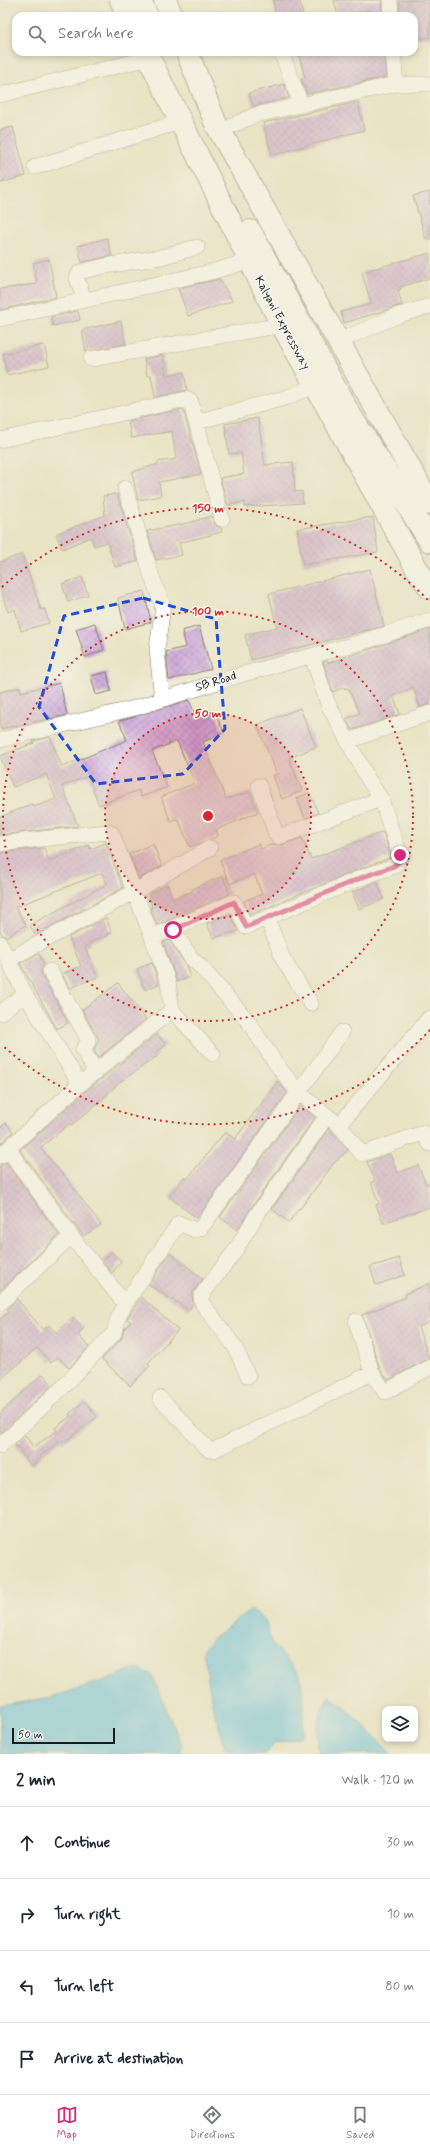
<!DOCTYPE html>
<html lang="en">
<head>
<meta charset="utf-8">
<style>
	:root { --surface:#fff; --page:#f6f6f7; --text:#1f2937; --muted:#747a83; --line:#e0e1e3; --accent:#db2777 }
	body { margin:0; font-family:Mynerve,sans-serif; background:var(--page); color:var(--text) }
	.controls { position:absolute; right:12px; bottom:12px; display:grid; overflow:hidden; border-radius:8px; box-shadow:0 2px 6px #0003 }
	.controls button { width:36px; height:36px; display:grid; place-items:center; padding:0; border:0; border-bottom:1px solid var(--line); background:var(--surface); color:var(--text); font:20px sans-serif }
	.scale { position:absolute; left:12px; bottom:10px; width:103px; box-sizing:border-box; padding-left:4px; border:2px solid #1c1c1c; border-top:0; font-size:11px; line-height:14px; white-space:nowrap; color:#1c1c1c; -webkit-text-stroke:3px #f6f6f2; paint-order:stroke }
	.stop { position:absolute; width:12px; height:12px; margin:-9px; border:3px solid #db2777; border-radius:50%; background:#fff }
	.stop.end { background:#db2777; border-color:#fff; box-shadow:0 1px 4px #0008 }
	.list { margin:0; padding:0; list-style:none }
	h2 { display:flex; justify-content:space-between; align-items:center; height:52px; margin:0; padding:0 16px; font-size:17px }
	h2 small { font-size:13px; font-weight:400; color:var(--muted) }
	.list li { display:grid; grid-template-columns:26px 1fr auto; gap:12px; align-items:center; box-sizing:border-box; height:72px; padding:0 16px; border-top:1px solid var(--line) }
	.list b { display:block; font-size:15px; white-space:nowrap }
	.list em { font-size:13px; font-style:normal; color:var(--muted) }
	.icon { flex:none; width:22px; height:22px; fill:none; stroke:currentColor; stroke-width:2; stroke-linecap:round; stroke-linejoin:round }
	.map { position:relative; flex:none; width:430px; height:1754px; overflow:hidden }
	.search { position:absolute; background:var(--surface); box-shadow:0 2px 6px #0003; left:12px; right:12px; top:12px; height:44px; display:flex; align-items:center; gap:10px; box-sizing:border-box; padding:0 14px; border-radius:12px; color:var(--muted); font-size:15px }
	.sheet { height:340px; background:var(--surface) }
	nav { display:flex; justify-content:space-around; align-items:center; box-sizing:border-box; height:56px; border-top:1px solid var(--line); background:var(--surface); font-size:11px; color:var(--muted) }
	nav a { display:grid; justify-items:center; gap:2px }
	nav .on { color:var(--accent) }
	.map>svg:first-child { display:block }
	.water { fill:#68c2e6; stroke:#426f81 }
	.building { fill:url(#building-cross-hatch) }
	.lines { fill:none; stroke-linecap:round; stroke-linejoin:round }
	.minor-casing { stroke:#838070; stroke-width:16 }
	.highway-casing { stroke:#838070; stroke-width:24 }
	.minor { stroke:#fff; stroke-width:15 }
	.highway { stroke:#fff; stroke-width:22 }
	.route { stroke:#db2777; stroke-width:5 }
	.marked { fill:none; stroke:#1d4ed8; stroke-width:3; stroke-dasharray:8 5; stroke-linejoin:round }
	.ring { fill:none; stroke:#d62828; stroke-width:2; stroke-dasharray:2 4 }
	.labels { text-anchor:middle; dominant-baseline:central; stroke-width:3; stroke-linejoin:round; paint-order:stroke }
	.street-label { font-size:12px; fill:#1c1c1c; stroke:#f6f6f2 }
	.centre { fill:#d62828; stroke:#f6f6f2; stroke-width:2 }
	.ring-label { font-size:12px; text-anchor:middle; font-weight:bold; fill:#d62828; stroke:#f6f6f2; stroke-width:3; stroke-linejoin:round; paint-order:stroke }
</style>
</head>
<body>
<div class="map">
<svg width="430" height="1754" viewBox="0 0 430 1754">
	<defs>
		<pattern id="building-cross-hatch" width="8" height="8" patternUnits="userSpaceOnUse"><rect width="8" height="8" fill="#cba1d6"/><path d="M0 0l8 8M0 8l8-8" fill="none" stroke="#a482ad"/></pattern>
	</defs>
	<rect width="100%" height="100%" fill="#f6f6f2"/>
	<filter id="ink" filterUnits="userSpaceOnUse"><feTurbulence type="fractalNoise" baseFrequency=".025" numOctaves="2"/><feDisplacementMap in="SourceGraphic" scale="8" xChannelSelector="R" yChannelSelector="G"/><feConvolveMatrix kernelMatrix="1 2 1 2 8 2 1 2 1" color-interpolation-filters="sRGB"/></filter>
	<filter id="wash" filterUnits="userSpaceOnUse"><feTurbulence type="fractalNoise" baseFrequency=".012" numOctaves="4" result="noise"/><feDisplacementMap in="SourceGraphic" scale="16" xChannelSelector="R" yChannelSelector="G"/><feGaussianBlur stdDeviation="0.9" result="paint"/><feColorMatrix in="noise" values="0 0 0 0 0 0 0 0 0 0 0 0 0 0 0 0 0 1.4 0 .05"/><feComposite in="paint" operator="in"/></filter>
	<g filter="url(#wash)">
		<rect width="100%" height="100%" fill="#eae4c5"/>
		<path class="water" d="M251 1610 265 1620 271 1642 300 1675 304 1702 303 1736 274 1744 266 1754H240L226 1750 213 1708 203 1650 214 1637Z
			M135 1668 152 1675 181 1744V1754H0V1706L52 1697 108 1679Z
			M329 1696 348 1710 392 1754H319C315 1737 319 1709 329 1696Z"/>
		<g id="blocks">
			<path class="building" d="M273 0H300L303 16H276Z
				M334 0H381L382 16H372L371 10 338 16Z
				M399 0H430V38H414V16H400Z
				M312 52H384L386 77 307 94 301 78 305 77 299 56Z
				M284 84 289 98 253 106 249 93Z
				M358 102 364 130 272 155 263 123Z
				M13 127 26 176 0 183V130Z
				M430 192V239H426L413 196Z
				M107 238 112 256 82 262 78 246Z
				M430 253V278L400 287 401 289 398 290 402 305 344 323 341 312 371 304 362 272Z
				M49 259 56 297 0 310V289L37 284 33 263Z
				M220 279 232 301 188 316 178 288Z
				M78 311 80 320 53 326 51 317Z
				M121 321 126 344 86 352 82 330Z
				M44 345 49 366 7 375 3 354Z
				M163 355 166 375 184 372 187 390 155 397 151 375 147 376 144 359Z
				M183 409 201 474 159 482 161 496 138 500 132 472 158 464V462L176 459 172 431 131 438 128 421Z
				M258 418 265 465 293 462 295 492 302 491 303 503 245 507V502L228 505 220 478 244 474 241 453 229 454 225 424Z
				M117 494 138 561 115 567 107 542 94 546 91 537 62 549 56 534 105 515 103 496Z
				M212 516 215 525 221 528 222 532 179 543 182 555 156 560 147 531 188 523Z
				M373 517 378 552 303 565 297 529Z
				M22 554 41 610 45 609 49 623 21 631 15 609 8 612 0 587V562Z
				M370 569 384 626 251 660 245 635 277 627 269 594Z
				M82 577 88 595 68 602 62 584Z
				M144 591 151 622 125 629 118 598Z
				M95 623 104 650 85 657 76 629Z
				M199 626 211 669 169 680 166 652 186 647 182 631Z
				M430 629V704L420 707 413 687 393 696 400 714 352 730 346 719 360 713 348 688 345 689 344 687 333 692 323 662 327 661 328 663Z
				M107 672 111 691 96 695 91 676Z
				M60 683 67 715 0 729V692L20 687 21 692Z
				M189 700 197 719 215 712 224 733 203 742 226 799 250 792 258 812 216 830 218 836 190 847 178 819 171 822 161 797 195 783 177 741 152 751 167 787 141 797 139 790 99 805 88 776 62 786 78 826 0 835V817L33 804 34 807 56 799 46 774 13 787 0 756 34 743 33 741 50 737 62 767 127 740 119 721Z
				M300 708 316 747 289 758 302 791 282 799 273 776 277 774 257 725Z
				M310 793 318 813 305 818 297 798Z
				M383 832 391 856 389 858 359 869 250 915 244 901 262 894 254 874 229 884 220 860 259 844 261 849 273 844 282 845 302 838 311 859Z
				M106 843 123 888 35 935 30 925 107 884 102 873 15 907 26 925 6 937 2 934 0 931V853L44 848 49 861 89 845 90 849Z
				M153 844 162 866 139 879 129 854Z
				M223 876 230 894 157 925 150 908 152 907 149 894 167 884 173 899 193 891 192 889Z
				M377 882 384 899 359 909 352 892Z
				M230 914 238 931 213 938 207 923Z
				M106 918 112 933 90 942 91 944 85 947 97 977 70 988 62 974 81 966 69 937Z
				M169 940 186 965 190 977 177 982 163 942Z
				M39 954 44 964 41 970 42 975 68 1023 57 1029 20 963Z
				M152 963 159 984 145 990 137 969Z
				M118 983 146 1019 98 1058 94 1050 99 1039 82 1010Z
				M157 1034 166 1045 157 1052 159 1055 120 1082 96 1105 71 1125 69 1124 40 1148 67 1179 101 1225 83 1236 20 1150 86 1091Z
				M278 1081 287 1093 197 1218 169 1197 184 1177 187 1179 225 1132 235 1139Z
				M300 1106 315 1117 251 1208 237 1230 220 1217Z
				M6 1123 13 1132 0 1144V1128Z
				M329 1129 348 1150 334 1163 300 1209 299 1208 289 1222 272 1209Z
				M390 1154 398 1173 418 1165 426 1184 430 1183V1207L383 1223 376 1205 379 1204 371 1182 375 1181 367 1162Z
				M6 1162 59 1235 0 1291V1165Z
				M112 1252 121 1261 112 1273 102 1261Z
				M170 1253 203 1279 192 1293 193 1303 189 1310 149 1285Z
				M399 1258 405 1275 376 1285 370 1267Z
				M430 1283V1322L418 1327 429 1358 388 1380 380 1369 362 1315 406 1297 405 1294Z
				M141 1297 178 1330 148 1363 150 1366 130 1386 102 1359 121 1339 124 1329 131 1322 127 1319Z
				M17 1299 43 1330 49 1325 56 1333 73 1317 84 1328 78 1335 89 1347 69 1368 58 1357 51 1363 37 1348 0 1380V1319L9 1312 7 1309Z
				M43 1374 52 1385 0 1434V1413Z
				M85 1401 97 1417 64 1442 63 1440 40 1456 41 1458 31 1466 15 1444 25 1435 33 1447 57 1431 55 1428 71 1416 69 1414Z"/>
		</g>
	</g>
	<g filter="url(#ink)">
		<use href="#blocks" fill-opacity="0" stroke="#838070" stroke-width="1"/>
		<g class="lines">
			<g class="minor-casing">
				<path id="minor" d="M390 0 391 16
					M281 52 301 104
					M396 84H430
					M0 95 149 58
					M233 125 255 115 396 84 393 52
					M35 167 179 122
					M84 300 77 278 80 272 105 266 161 257 197 247
					M0 319 211 272 249 261
					M348 337 399 315 430 306
					M91 359 282 325
					M196 421 222 519
					M0 440 187 399 191 402 195 419 200 421 288 397 316 385
					M125 488 152 577 163 606 157 649 162 699
					M0 740 135 708 243 674 359 643 430 620
					M348 741 430 713
					M259 786 276 834 279 837 381 799
					M0 844C36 839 72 836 108 832L112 834 152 937
					M267 918 283 959 311 1004
					M173 930 191 958 200 966 248 1021 276 1064 299 1093 339 1125 362 1154 423 1133 430 1144
					M0 943 25 994 80 1084
					M8 960 134 892 210 848
					M50 971 88 1039V1042L83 1050 96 1072
					M172 1010 213 1054
					M0 1013 25 994
					M339 1125 429 1018
					M8 1149 71 1236 125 1304
					M0 1156 80 1084 172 1010 168 982 152 937 234 902 246 927 363 877 394 866 399 861 400 855 381 799 368 779 328 704 312 656
					M0 1303 71 1236
					M356 1321 372 1373
					M248 1376 235 1347 202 1303 201 1296 235 1251 258 1213 327 1116
					M160 1398 205 1446 209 1450H214L372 1373 385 1392 430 1367
					M0 1446 63 1387 114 1333 118 1318 125 1304 179 1223 195 1230 201 1228 342 1032"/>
			</g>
			<g class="highway-casing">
				<path id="highway" d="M121 0 128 16
					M140 0 147 16
					M165 0 172 16
					M146 52 282 325 417 569 430 588
					M187 52 216 124 430 504
					M250 231 347 410 430 541"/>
			</g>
			<use href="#minor" class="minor"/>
			<use href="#highway" class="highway"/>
		</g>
	</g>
	<g class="lines" filter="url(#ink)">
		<path class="route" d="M173 930 234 902 246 927 363 877 394 866 399 861 400 855"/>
	</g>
	<path d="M0 0H430V1754H0ZM143 598 216 619 225 729 183 774 96 784 39 707 64 616Z" fill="#eae4c5" fill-opacity=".55" fill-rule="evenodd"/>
	<path class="marked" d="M143 598 216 619 225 729 183 774 96 784 39 707 64 616Z"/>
	<circle cx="208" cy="816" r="103" fill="#d62828" fill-opacity=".12"/>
	<g class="ring">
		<circle cx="208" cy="816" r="103"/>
		<circle cx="208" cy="816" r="205"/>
		<path d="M430 1030A308 308 0 0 1 2 1045M2 587A308 308 0 0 1 430 602"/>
	</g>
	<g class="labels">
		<g class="street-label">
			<text transform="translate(282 323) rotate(62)">Kalyani Expressway</text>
			<text transform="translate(216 682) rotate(-17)">SB Road</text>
		</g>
	</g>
	<circle cx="208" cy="816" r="6" class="centre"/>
	<g class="ring-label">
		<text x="208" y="512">150 m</text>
		<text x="208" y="615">100 m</text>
		<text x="208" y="717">50 m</text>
	</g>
</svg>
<div class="controls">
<button><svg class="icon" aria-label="layers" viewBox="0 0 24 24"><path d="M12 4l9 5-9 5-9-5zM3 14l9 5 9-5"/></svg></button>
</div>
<div class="scale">50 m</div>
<div class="stop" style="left:173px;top:930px"></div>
<div class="stop end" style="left:400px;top:855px"></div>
<div class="search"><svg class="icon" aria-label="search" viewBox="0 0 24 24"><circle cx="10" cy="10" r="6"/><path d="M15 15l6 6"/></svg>Search here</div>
</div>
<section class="sheet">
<h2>2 min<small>Walk · 120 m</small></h2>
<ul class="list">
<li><svg class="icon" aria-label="ahead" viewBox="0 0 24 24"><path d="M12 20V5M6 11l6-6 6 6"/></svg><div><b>Continue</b></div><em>30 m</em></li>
<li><svg class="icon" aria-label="right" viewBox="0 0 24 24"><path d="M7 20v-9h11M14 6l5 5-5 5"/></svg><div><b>Turn right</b></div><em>10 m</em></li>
<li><svg class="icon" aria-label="left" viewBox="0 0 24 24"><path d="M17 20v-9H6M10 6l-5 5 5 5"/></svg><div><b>Turn left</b></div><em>80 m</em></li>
<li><svg class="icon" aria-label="arrive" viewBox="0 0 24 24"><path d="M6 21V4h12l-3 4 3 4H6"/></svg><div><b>Arrive at destination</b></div></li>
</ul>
</section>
<nav>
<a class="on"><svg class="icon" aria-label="map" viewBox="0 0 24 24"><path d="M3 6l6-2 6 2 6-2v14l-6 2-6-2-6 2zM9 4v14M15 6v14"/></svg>Map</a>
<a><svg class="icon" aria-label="directions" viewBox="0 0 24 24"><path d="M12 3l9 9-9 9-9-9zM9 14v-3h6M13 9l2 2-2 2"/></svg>Directions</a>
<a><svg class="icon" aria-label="saved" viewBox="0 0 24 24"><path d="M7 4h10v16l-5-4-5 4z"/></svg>Saved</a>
</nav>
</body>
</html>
